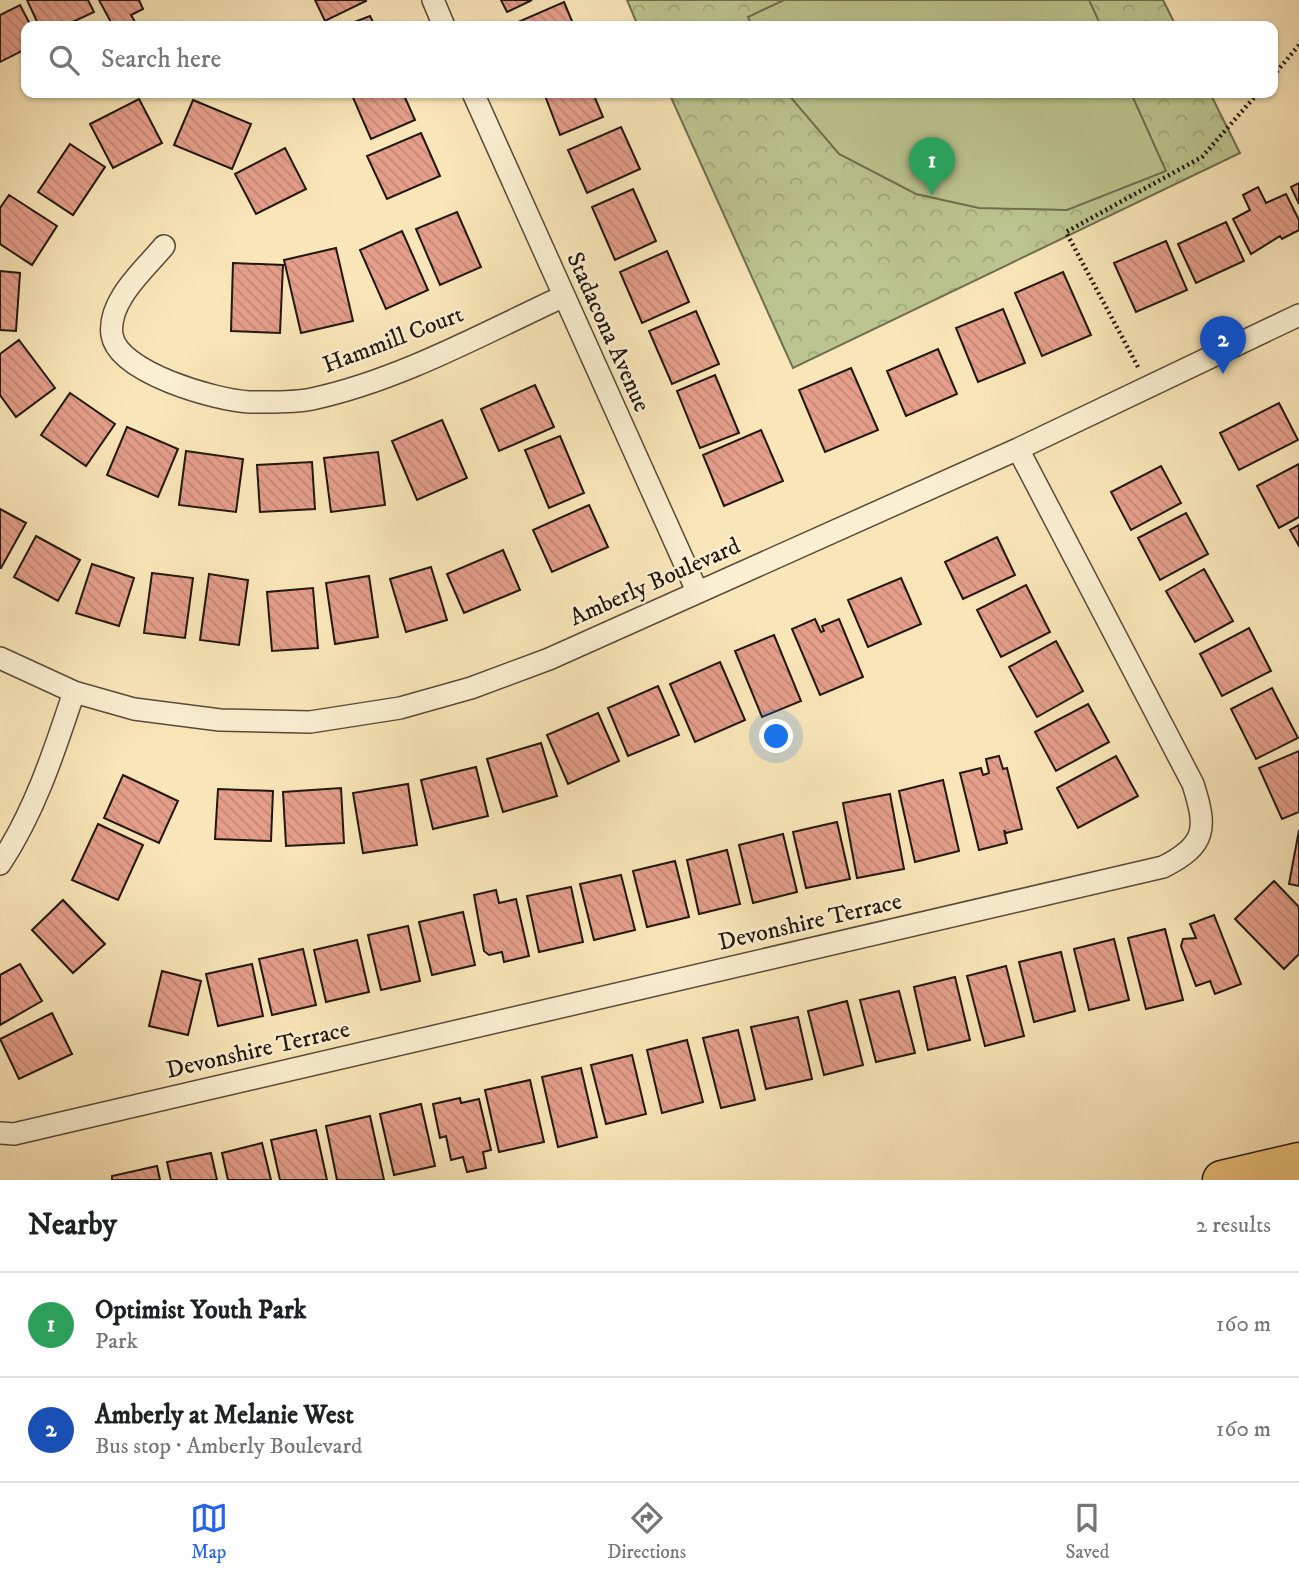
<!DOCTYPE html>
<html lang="en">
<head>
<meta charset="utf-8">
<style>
	:root { --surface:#fff; --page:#f2f2f2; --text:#202124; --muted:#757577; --line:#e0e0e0; --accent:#2563eb }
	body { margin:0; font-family:"IM FELL DW Pica",serif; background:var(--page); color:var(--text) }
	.you { position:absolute; left:777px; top:737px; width:24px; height:24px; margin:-18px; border:5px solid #fff; border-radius:50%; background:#1a73e8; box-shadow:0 0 0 10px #1a73e833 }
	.badge { display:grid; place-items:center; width:46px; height:46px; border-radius:50%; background:var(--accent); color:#fff; font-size:23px; font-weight:700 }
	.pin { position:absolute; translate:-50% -58px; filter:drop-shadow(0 2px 4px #0008) }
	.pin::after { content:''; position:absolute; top:37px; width:24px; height:21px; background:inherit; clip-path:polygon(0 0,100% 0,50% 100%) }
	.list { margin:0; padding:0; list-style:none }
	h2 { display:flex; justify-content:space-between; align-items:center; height:91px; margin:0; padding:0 28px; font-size:30px }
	h2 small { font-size:23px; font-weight:400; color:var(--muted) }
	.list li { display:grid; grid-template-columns:46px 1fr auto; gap:21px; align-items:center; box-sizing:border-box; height:105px; padding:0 28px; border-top:2px solid var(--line) }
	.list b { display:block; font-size:26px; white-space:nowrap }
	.list p { margin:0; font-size:23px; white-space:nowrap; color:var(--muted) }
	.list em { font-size:23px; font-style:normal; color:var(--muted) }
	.icon { flex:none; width:38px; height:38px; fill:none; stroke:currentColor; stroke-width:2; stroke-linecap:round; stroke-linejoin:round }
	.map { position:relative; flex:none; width:1299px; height:1180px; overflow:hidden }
	.search { position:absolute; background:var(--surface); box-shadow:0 2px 5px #0004; left:21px; right:21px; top:21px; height:77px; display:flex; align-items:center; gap:18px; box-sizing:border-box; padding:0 24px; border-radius:14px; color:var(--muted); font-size:26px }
	.sheet { height:301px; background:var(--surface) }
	nav { display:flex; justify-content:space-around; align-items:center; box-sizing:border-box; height:98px; border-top:2px solid var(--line); background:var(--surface); font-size:19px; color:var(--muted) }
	nav a { display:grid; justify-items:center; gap:4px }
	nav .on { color:var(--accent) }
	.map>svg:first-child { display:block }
	.forest { fill:url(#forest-crowns); stroke:#6f6e50; stroke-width:2 }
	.pitch { fill:#bcc58f; stroke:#6f6e50; stroke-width:2 }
	.building { fill:url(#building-back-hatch); stroke:#221710; stroke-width:2 }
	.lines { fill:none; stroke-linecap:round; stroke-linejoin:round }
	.minor-casing { stroke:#584b3a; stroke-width:24 }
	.motorway-casing { stroke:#221710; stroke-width:41 }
	.path { stroke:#221710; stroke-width:4.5; stroke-dasharray:2 3.5; stroke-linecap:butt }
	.minor { stroke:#fbefd1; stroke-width:21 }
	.motorway { stroke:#ecc37c; stroke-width:38 }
	.labels { text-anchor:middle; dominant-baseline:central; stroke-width:5; stroke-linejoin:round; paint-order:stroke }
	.street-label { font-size:24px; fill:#221710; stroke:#fbefd1 }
</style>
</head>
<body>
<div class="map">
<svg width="1299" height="1180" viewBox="0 0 1299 1180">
	<defs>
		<pattern id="forest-crowns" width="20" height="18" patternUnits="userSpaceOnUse" patternTransform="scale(1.75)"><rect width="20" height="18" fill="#bcc58f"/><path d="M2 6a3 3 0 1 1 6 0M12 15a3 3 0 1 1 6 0" fill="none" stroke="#a1a87a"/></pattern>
		<pattern id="building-back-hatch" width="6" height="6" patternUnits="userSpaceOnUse" patternTransform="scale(1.75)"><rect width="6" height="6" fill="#e49e8a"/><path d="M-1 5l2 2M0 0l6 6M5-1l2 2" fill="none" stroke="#c38776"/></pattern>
	</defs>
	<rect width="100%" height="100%" fill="#f9e6b8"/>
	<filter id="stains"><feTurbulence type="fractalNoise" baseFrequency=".00286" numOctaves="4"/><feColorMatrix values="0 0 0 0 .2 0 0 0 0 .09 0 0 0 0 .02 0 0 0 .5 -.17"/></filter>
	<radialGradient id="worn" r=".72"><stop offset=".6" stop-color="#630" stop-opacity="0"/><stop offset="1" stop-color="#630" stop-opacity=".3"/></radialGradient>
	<path class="forest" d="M627 0H1163L1176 26H638Z
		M669 93H1210L1240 153 793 368Z"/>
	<path class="pitch" d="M784 0H1089L1101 26H752L748 17Z
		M787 93H1131L1166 171 1067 210 979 208 916 194 839 154Z"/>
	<path class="building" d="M27 0H88L94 12 64 26H39Z
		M99 0H139L143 9 131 15 135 22 128 26H113Z
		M315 0H365L366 1 325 21Z
		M501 0H532L507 12Z
		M564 2 574 26H512L511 25Z
		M20 5 31 26H26V49L0 62V15Z
		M370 16 375 26H344Z
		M351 93H403L415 120 371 139Z
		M544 93H593L603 117 560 135Z
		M139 99 162 143 113 168 90 124Z
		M193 100 251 124 232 169 174 145Z
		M621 127 640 169 587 193 568 150Z
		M421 133 440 176 387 199 367 156Z
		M70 144 105 167 73 215 38 192Z
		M285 148 306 189 256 214 235 174Z
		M1299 183V204L1291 187Z
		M1258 187 1266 203 1286 194 1299 220V230L1282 239 1280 236 1251 254 1233 219 1250 210 1243 195Z
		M633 189 656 241 615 260 592 207Z
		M9 195 57 226 32 265 0 244V208Z
		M457 212 481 267 440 285 416 229Z
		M1226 222 1244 261 1196 283 1178 244Z
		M402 231 428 290 386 309 360 250Z
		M1166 241 1187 290 1136 312 1114 263Z
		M336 248 353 321 301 333 284 260Z
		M667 251 689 302 642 323 620 272Z
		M233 263 283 265 280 333 231 331Z
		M0 271 20 273 16 331 0 330Z
		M1063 272 1091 335 1042 356 1015 293Z
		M1003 309 1025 363 978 382 956 328Z
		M696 311 719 364 672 384 649 331Z
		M19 340 55 388 16 417 0 395V354Z
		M938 349 957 394 906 416 887 371Z
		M851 368 878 430 825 452 799 390Z
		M715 375 739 433 700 448 677 391Z
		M535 385 554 427 499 451 481 409Z
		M70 393 115 424 86 466 41 435Z
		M1279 403 1298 440 1239 470 1220 433Z
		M442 420 467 478 417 500 392 441Z
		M127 427 178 449 158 497 107 475Z
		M761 430 783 481 724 506 703 455Z
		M560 436 584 493 549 508 525 450Z
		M186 451 243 459 236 512 179 505Z
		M378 452 385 505 331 512 324 458Z
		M312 462 315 509 260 512 257 465Z
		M1299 464V517L1279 528 1257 486Z
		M1161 466 1181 503 1131 530 1111 492Z
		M589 505 608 547 552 572 533 530Z
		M0 509 26 523 1 568H0Z
		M1186 513 1208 554 1160 580 1138 538Z
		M1299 525V546L1290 530Z
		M36 536 80 560 58 601 14 577Z
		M997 537 1015 575 963 599 945 562Z
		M503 550 520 590 464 613 447 574Z
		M92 564 134 578 119 626 76 613Z
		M431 567 447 620 406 632 390 579Z
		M1204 569 1233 621 1195 642 1166 591Z
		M152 573 193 578 185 638 144 633Z
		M209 574 248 580 239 645 200 640Z
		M369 576 378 637 335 644 326 583Z
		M901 578 921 624 868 647 848 600Z
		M1026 585 1050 632 1001 657 977 610Z
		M313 588 318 648 272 651 267 592Z
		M815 619 821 632 824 631 822 626 839 619 863 677 820 695 792 629Z
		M1249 628 1271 671 1222 696 1200 654Z
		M774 635 801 701 762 717 735 651Z
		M1056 641 1083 691 1037 717 1009 667Z
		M720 662 745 720 695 742 670 684Z
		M658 686 679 735 628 756 608 708Z
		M1272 688 1298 738 1256 759 1231 709Z
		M1088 704 1109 742 1056 771 1035 732Z
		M598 713 619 761 568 784 547 735Z
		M541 743 557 796 503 812 487 759Z
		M1299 751V812L1282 819 1259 768Z
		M999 756 1003 769 1007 768 1022 829 1006 833 1004 830 1007 843 979 850 960 773 981 768 983 775 989 773 986 759Z
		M1116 756 1138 796 1078 828 1057 788Z
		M476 767 488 816 433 829 421 780Z
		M123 775 178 801 159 843 104 818Z
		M943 780 959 851 915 862 899 791Z
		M408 784 417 845 363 853 353 793Z
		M341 788 344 843 286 846 283 792Z
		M218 789 273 791 271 841 215 839Z
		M890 794 904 869 857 878 843 803Z
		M837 822 850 879 806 888 793 832Z
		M98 824 143 845 118 900 72 880Z
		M1299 830V886L1289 884Z
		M783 834 797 892 753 903 739 845Z
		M727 850 740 904 699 914 687 860Z
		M675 861 689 917 647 927 633 871Z
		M621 875 635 930 594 940 580 884Z
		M1274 881 1299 907V954L1284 969 1235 919Z
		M571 887 583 942 539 952 527 896Z
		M496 890 499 903 516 899 529 956 504 962 502 952 489 955 484 951 474 895Z
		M63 900 105 944 73 973 32 930Z
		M463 912 475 965 432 975 419 922Z
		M1214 915 1241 984 1215 994 1210 981 1196 986 1181 946 1183 939 1196 938 1190 924Z
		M408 926 420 981 381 990 368 935Z
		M1165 929 1183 1000 1146 1009 1128 938Z
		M1114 939 1129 1000 1089 1010 1074 949Z
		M357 940 369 992 326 1002 314 950Z
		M303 949 316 1005 272 1015 259 959Z
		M1061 952 1075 1011 1034 1022 1019 962Z
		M20 964 42 1001 0 1025V975Z
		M252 964 263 1016 218 1026 206 974Z
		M1006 966 1024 1036 985 1046 967 976Z
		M162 971 201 981 188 1035 149 1026Z
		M955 977 970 1040 928 1050 914 987Z
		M899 991 915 1053 876 1062 860 1000Z
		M847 1001 863 1065 824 1075 808 1011Z
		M52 1013 72 1054 19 1079 0 1039Z
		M798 1017 812 1079 766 1089 751 1027Z
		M738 1030 755 1100 721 1108 703 1038Z
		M687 1040 703 1102 662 1113 647 1050Z
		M632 1055 646 1114 606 1124 591 1065Z
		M581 1068 597 1137 558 1147 542 1077Z
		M530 1080 544 1142 499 1152 485 1090Z
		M460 1098 461 1103 479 1099 491 1150 483 1152 486 1168 467 1172 463 1157 451 1160 446 1136 440 1138 433 1104Z
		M421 1104 435 1166 394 1175 380 1114Z
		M370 1116 384 1180H337L326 1126Z
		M316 1130 327 1180H280L271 1140Z
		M262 1143 271 1180H228L222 1153Z
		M211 1153 217 1180H171L167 1162Z
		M157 1166 160 1180H112V1176Z"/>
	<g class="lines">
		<g class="minor-casing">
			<path id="minor" d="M433 0 444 26
				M473 93 697 591
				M164 246C145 269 107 301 112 335 118 373 216 400 249 402 268 402 293 403 312 399 400 380 482 334 562 297
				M0 658 74 692 134 709 220 720 310 722 400 708 471 688 549 659 1018 449 1299 315
				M0 864C35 811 54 752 74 692
				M0 1133 14 1134 1163 867C1207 845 1207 828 1193 784L1018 449"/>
		</g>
		<g class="motorway-casing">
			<path id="motorway" d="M1222 1180 1299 1162"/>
		</g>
		<path class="path" d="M1273 76 1299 45
			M1138 367 1066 232 1202 157 1258 93"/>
		<use href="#minor" class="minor"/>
		<use href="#motorway" class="motorway"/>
	</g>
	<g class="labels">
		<g class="street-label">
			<text transform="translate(608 332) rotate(66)">Stadacona Avenue</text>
			<text transform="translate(393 340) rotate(-21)">Hammill Court</text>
			<text transform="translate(655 582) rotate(-24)">Amberly Boulevard</text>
			<text transform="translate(810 922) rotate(-13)">Devonshire Terrace</text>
			<text transform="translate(258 1050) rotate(-13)">Devonshire Terrace</text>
		</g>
	</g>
	<rect width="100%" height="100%" filter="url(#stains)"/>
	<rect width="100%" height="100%" fill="url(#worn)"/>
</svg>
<div class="you"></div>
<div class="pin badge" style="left:932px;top:195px;background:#2e9e5b">1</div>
<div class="pin badge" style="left:1223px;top:374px;background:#1a4fb4">2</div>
<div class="search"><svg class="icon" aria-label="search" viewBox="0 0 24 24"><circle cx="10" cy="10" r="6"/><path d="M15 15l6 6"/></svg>Search here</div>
</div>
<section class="sheet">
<h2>Nearby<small>2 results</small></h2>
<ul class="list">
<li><span class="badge" style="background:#2e9e5b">1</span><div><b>Optimist Youth Park</b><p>Park</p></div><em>160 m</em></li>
<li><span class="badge" style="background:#1a4fb4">2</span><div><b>Amberly at Melanie West</b><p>Bus stop · Amberly Boulevard</p></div><em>160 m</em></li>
</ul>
</section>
<nav>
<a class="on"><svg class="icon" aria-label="map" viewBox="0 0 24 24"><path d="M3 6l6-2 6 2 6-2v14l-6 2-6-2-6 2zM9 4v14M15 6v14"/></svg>Map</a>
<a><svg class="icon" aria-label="directions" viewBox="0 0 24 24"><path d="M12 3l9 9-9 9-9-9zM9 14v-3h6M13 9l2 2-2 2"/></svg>Directions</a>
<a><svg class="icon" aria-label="saved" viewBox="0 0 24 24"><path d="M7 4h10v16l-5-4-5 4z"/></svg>Saved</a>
</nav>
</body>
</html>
